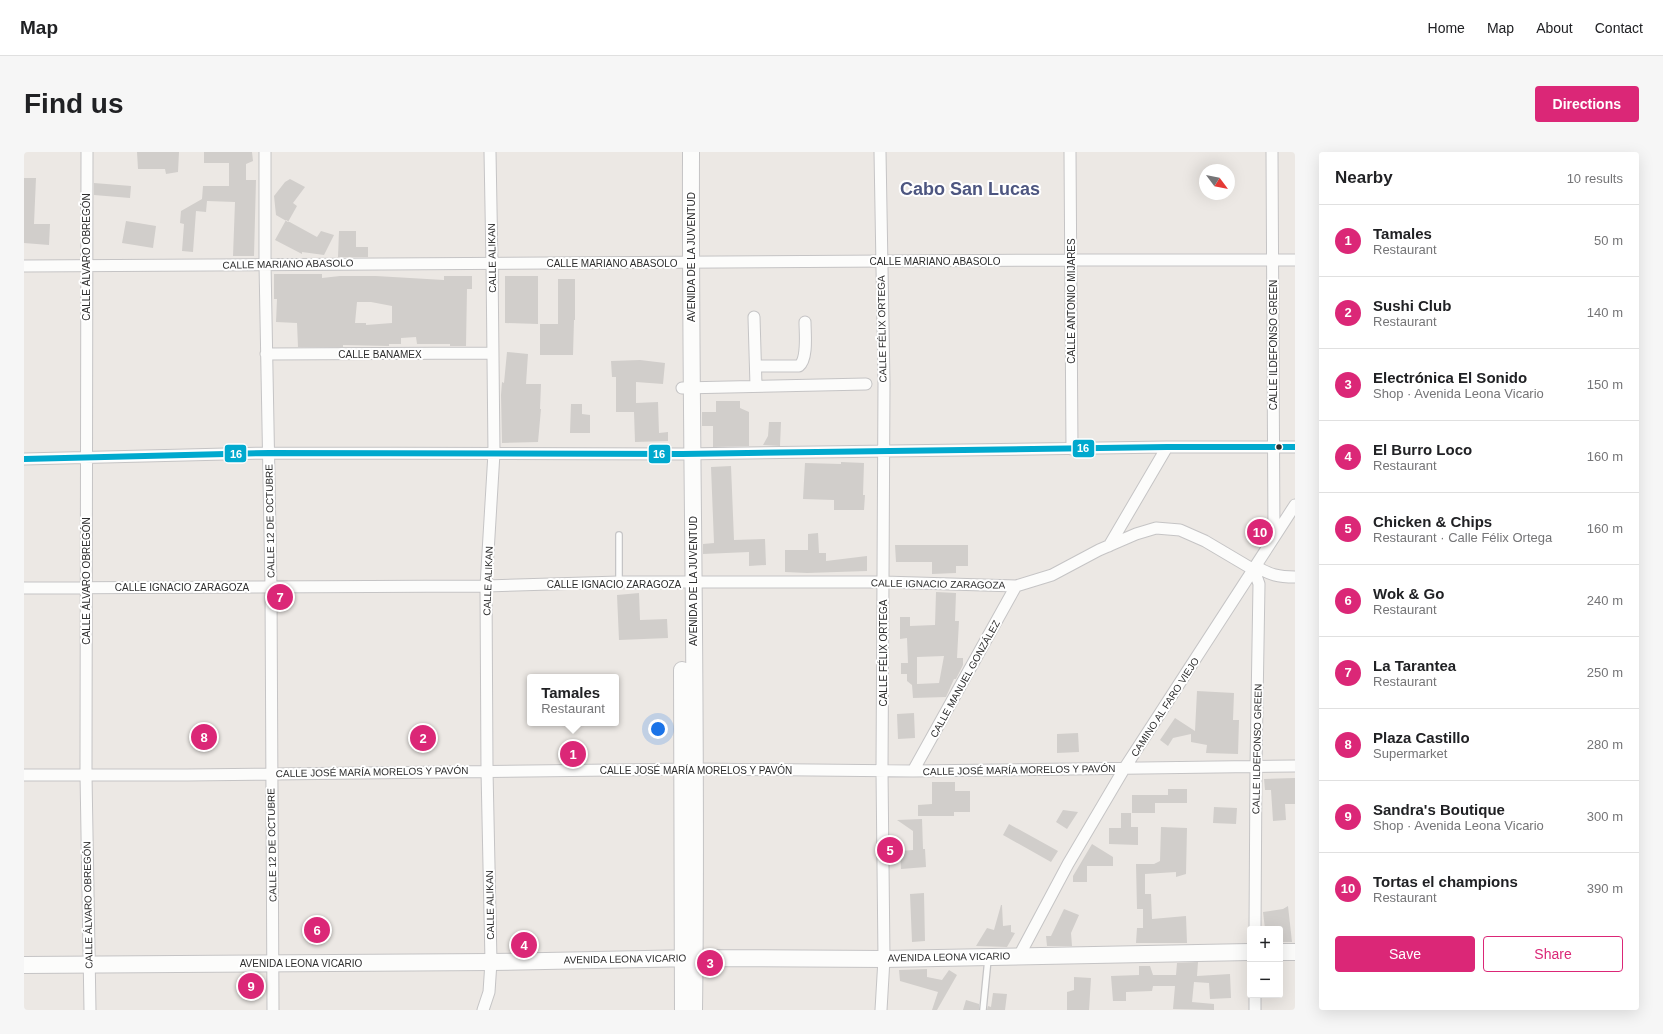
<!DOCTYPE html>
<html lang="en">
<head>
<meta charset="utf-8">
<style>
	:root { --surface:#fff; --page:#f6f6f6; --text:#202124; --muted:#757577; --line:#e0e0e0; --accent:#db2777 }
	body { margin:0; font-family:Helvetica,sans-serif; background:var(--page); color:var(--text) }
	.controls { position:absolute; right:12px; bottom:12px; display:grid; overflow:hidden; border-radius:4px; box-shadow:0 4px 16px #0002 }
	.controls button { width:36px; height:36px; display:grid; place-items:center; padding:0; border:0; border-bottom:1px solid var(--line); background:var(--surface); color:var(--text); font:20px sans-serif }
	.compass { position:absolute; left:1175px; top:12px; width:36px; height:36px; border-radius:50%; background:var(--surface); box-shadow:0 4px 16px #0002; rotate:122deg }
	.you { position:absolute; left:634px; top:577px; width:14px; height:14px; margin:-10px; border:3px solid #fff; border-radius:50%; background:#1a73e8; box-shadow:0 0 0 6px #1a73e833 }
	.badge { display:grid; place-items:center; width:26px; height:26px; border-radius:50%; background:var(--accent); color:#fff; font-size:13px; font-weight:700 }
	.pin { position:absolute; translate:-50% -50%; border:2px solid #fff; box-shadow:0 1px 4px #0006 }
	.popup { position:absolute; left:503px; top:522px; width:92px; height:52px; box-sizing:border-box; display:grid; place-content:center; border-radius:4px; background:var(--surface); filter:drop-shadow(0 1px 3px #0005); font-size:13px; white-space:nowrap; color:var(--muted) }
	.popup b { font-size:15px; color:var(--text) }
	.popup::after { content:''; position:absolute; left:50%; top:100%; margin-left:-8px; border:8px solid transparent; border-top-color:var(--surface) }
	.list { margin:0; padding:0; list-style:none }
	h2 { display:flex; justify-content:space-between; align-items:center; height:52px; margin:0; padding:0 16px; font-size:17px }
	h2 small { font-size:13px; font-weight:400; color:var(--muted) }
	.list li { display:grid; grid-template-columns:26px 1fr auto; gap:12px; align-items:center; box-sizing:border-box; height:72px; padding:0 16px; border-top:1px solid var(--line) }
	.list b { display:block; font-size:15px; white-space:nowrap }
	.list p { margin:0; font-size:13px; white-space:nowrap; color:var(--muted) }
	.list em { font-size:13px; font-style:normal; color:var(--muted) }
	.actions { display:flex; gap:8px; padding:12px 16px }
	.actions a { flex:1; padding:9px 0; border:1px solid var(--accent); border-radius:4px; text-align:center; font-size:14px; color:var(--accent) }
	.actions .main { background:var(--accent); color:#fff }
	.map { position:relative; flex:none; width:1271px; height:858px; overflow:hidden; border-radius:4px }
	header { display:flex; align-items:center; gap:24px; box-sizing:border-box; height:56px; padding:0 20px; background:var(--surface); border-bottom:1px solid var(--line) }
	header strong { font-size:19px }
	nav { display:flex; gap:22px; margin-inline-start:auto; font-size:14px }
	.intro { display:flex; align-items:center; justify-content:space-between; box-sizing:border-box; height:96px; padding:0 24px }
	h1 { margin:0; font-size:28px }
	.button { padding:10px 18px; border-radius:4px; background:var(--accent); color:#fff; font-size:14px; font-weight:700 }
	main { display:flex; gap:24px; padding:0 24px }
	aside { flex:1; background:var(--surface); border-radius:4px; box-shadow:0 4px 16px #0002 }
	.map>svg:first-child { display:block }
	.building { fill:#d1cecb; fill-rule:evenodd }
	.lines { fill:none; stroke-linecap:round; stroke-linejoin:round }
	.lane-casing { stroke:#c5c4c5; stroke-width:8 }
	.street-casing { stroke:#c5c4c5; stroke-width:13 }
	.secondary-casing { stroke:#c5c4c5; stroke-width:18 }
	.lane { stroke:#fcfcfb; stroke-width:5.5 }
	.street { stroke:#fcfcfb; stroke-width:11 }
	.secondary { stroke:#fcfcfb; stroke-width:16 }
	.bus-1-casing { stroke:#fff; stroke-width:9 }
	.bus-1 { stroke:#00a9ce; stroke-width:6 }
	.bus-dot { fill:#2e2e2e; stroke:#fff; stroke-width:1.5 }
	.labels { text-anchor:middle; dominant-baseline:central; stroke-width:4; stroke-linejoin:round; paint-order:stroke }
	.street-label { font-size:10px; fill:#2e2e2e; stroke:#fff }
	.town-label { font-size:18px; font-weight:bold; fill:#4d5680; stroke:#fff }
	.line-badge { stroke:#fff; stroke-width:1.5 }
	.badge-label { font-size:11px; text-anchor:middle; font-weight:bold; fill:#fff }
</style>
</head>
<body>
<header>
<strong>Map</strong>
<nav><a>Home</a><a>Map</a><a>About</a><a>Contact</a></nav>
</header>
<div class="intro"><h1>Find us</h1><a class="button">Directions</a></div>
<main>
<div class="map">
<svg width="1271" height="858" viewBox="0 0 1271 858">
	<rect width="100%" height="100%" fill="#ece8e4"/>
	<path class="building" d="M113 0H155L154 20 142 22 141 17H114Z
		M180 0H228L229 9 222 12V28H232L230 104H209L211 50 183 49 182 60 172 59 169 100 158 99 160 72 156 71 157 59 178 47 179 34H205V11H180Z
		M0 26H12L10 72H26L25 93 0 91Z
		M266 27 281 35 269 51 273 54 264 70 252 63 250 44 261 30Z
		M70 31 107 34 106 46 70 43Z
		M262 68 293 85 297 79 310 83 300 103 278 100V102L251 88Z
		M102 69 132 74 129 96 98 91Z
		M315 79H332V95H344V105H314Z
		M250 122H298V126L316 124H352L420 128V124H448V137H443L442 194H426V192H393L392 185 377 186V192H365V194L319 193V195H274L273 171 252 170 253 147H250ZM333 150H347L368 154V171L342 173V171H331Z
		M481 124H514V172L481 171Z
		M534 127H551V168H550L549 203H516V172H534Z
		M483 200 504 202 502 232H517L516 257H517L514 290 478 291 477 243 478 230 480 231Z
		M616 208 641 211 639 232 612 230V251L634 250 635 281 644 280V289L611 290 610 260H592V225H588L587 209Z
		M692 249H716V256L725 260V294L689 295V274H678V260H692Z
		M547 252H558V262L566 263V281H546Z
		M745 270H757L756 294 739 293 744 284Z
		M817 310 840 311 839 343H841L840 358H810V348L779 347 781 311 817 312Z
		M707 314 710 388 741 387 742 413 725 414V400L679 402V392L690 391 687 315Z
		M794 381 795 401H802V409L843 404V419L783 421 761 420V398H784V382Z
		M871 393H944V414H932V421L908 422V410H872Z
		M912 440 932 441 931 469H935L933 506H939V513L932 527H930L922 545 889 546 888 533 883 529V522H877V511H884L883 486 876 487V465H886V474L911 473ZM920 504 915 531 893 532V505Z
		M615 441 616 468 643 467 644 486 595 488 593 443Z
		M1173 539 1210 541 1209 568H1215L1214 602 1182 601 1183 593 1167 590V582L1149 586 1144 594 1136 588 1151 566 1171 579Z
		M890 561 891 586 874 587 873 562Z
		M1054 581 1055 600 1033 601V582Z
		M1271 626V652H1261L1262 668 1249 669 1247 638H1241L1240 627Z
		M908 630H931V639H946V660H930V664H894V653L908 652Z
		M1144 637H1163V651H1131V661H1108V643H1144Z
		M1190 655 1213 656 1212 672 1189 671Z
		M1039 658 1054 660 1043 677 1032 670Z
		M1097 661H1107V675H1114V693L1085 692V676H1097Z
		M898 667 899 697H901L902 715 877 717 876 699 889 698V679L873 668Z
		M985 672 1034 699 1027 710 979 683Z
		M1137 675 1163 676 1162 722 1152 725V720L1121 722V742H1127L1128 767 1162 764 1163 791H1112L1113 776H1119V757H1113L1112 712H1130L1136 709Z
		M1068 692 1089 705V714H1063V730H1049V724Z
		M900 741 901 789 888 790 886 742Z
		M977 753H978L979 774 987 773V780L991 781 983 795 952 794 963 776 970 778Z
		M1264 754 1268 790H1256V777H1241L1239 760 1259 757Z
		M1040 757 1055 763 1047 781 1048 794H1023L1022 784H1027Z
		M1174 810 1173 824 1206 822 1207 846 1186 847 1185 831 1170 830 1168 850 1190 852V858L1149 857 1151 834H1129L1128 839 1102 840V849H1089L1087 824 1115 823V814H1126L1129 823H1152L1153 811Z
		M903 817V825L918 828 925 818 933 823 913 858H908L914 840 876 829 875 818Z
		M1050 825 1067 826 1065 858H1043V840L1050 838Z
		M969 841 983 842 981 858H963L964 854 967 855Z
		M942 848 955 852V858H939Z"/>
	<g class="lines">
		<g class="lane-casing">
			<path id="lane" d="M595 430V383
				M959 858 964 807"/>
		</g>
		<g class="street-casing">
			<path id="street" d="M63 0 62 623 66 858
				M241 0V112L247 435 249 858
				M856 0 860 231 858 619 860 807 857 858
				M1046 0 1048 297
				M1248 0 1250 385
				M0 114 1046 108H1271
				M730 165 732 234
				M242 202 469 201
				M732 214H775C784 207 781 181 781 170
				M658 236 842 232
				M0 307 245 301 658 302 1143 295H1271
				M1085 394 1143 295
				M1232 414C1245 423 1255 425 1271 425
				M0 436 462 434 595 430H860L992 434 1028 423 1075 398 1112 382 1132 376 1156 378 1181 389 1230 418 1235 432 1232 614 1231 777
				M889 619 992 434
				M0 623H163L671 617 889 619 1271 614
				M995 804 1044 712 1100 617 1271 353
				M459 858 465 840 467 810 463 618 462 434 470 301 468 111 466 0
				M1231 858V843"/>
		</g>
		<g class="secondary-casing">
			<path id="secondary" d="M667 0C666 286 674 572 670 858
				M658 518 659 858
				M1256 800H1271
				M0 813 467 810 671 806 860 807 1226 800"/>
		</g>
		<use href="#lane" class="lane"/>
		<use href="#street" class="street"/>
		<use href="#secondary" class="secondary"/>
		<g class="bus-1-casing">
			<path id="bus-1" d="M0 307 245 301 658 302 1143 295H1271"/>
		</g>
		<use href="#bus-1" class="bus-1"/>
	</g>
	<circle class="bus-dot" cx="1255" cy="295" r="3.5"/>
	<g class="labels">
		<g class="street-label">
			<text transform="translate(62 105) rotate(-90)">CALLE ÁLVARO OBREGÓN</text>
			<text transform="translate(667 105) rotate(-90)">AVENIDA DE LA JUVENTUD</text>
			<text transform="translate(468 106) rotate(-91)">CALLE ALIKAN</text>
			<text x="911" y="109">CALLE MARIANO ABASOLO</text>
			<text x="588" y="111">CALLE MARIANO ABASOLO</text>
			<text transform="translate(264 112) rotate(-1)">CALLE MARIANO ABASOLO</text>
			<text transform="translate(1047 149) rotate(-90)">CALLE ANTONIO MIJARES</text>
			<text transform="translate(858 177) rotate(-91)">CALLE FÉLIX ORTEGA</text>
			<text transform="translate(1249 193) rotate(-90)">CALLE ILDEFONSO GREEN</text>
			<text x="356" y="202">CALLE BANAMEX</text>
			<text transform="translate(246 369) rotate(-91)">CALLE 12 DE OCTUBRE</text>
			<text transform="translate(62 429) rotate(-90)">CALLE ÁLVARO OBREGÓN</text>
			<text transform="translate(464 429) rotate(-88)">CALLE ALIKAN</text>
			<text transform="translate(669 429) rotate(-90)">AVENIDA DE LA JUVENTUD</text>
			<text x="590" y="432">CALLE IGNACIO ZARAGOZA</text>
			<text transform="translate(914 432) rotate(1)">CALLE IGNACIO ZARAGOZA</text>
			<text x="158" y="435">CALLE IGNACIO ZARAGOZA</text>
			<text transform="translate(859 501) rotate(-90)">CALLE FÉLIX ORTEGA</text>
			<text transform="translate(941 527) rotate(-61)">CALLE MANUEL GONZÁLEZ</text>
			<text transform="translate(1141 555) rotate(-57)">CAMINO AL FARO VIEJO</text>
			<text transform="translate(1233 597) rotate(-89)">CALLE ILDEFONSO GREEN</text>
			<text x="672" y="618">CALLE JOSÉ MARÍA MORELOS Y PAVÓN</text>
			<text transform="translate(995 618) rotate(-1)">CALLE JOSÉ MARÍA MORELOS Y PAVÓN</text>
			<text transform="translate(348 620) rotate(-1)">CALLE JOSÉ MARÍA MORELOS Y PAVÓN</text>
			<text transform="translate(248 693) rotate(-91)">CALLE 12 DE OCTUBRE</text>
			<text transform="translate(64 753) rotate(-91)">CALLE ÁLVARO OBREGÓN</text>
			<text transform="translate(466 753) rotate(-91)">CALLE ALIKAN</text>
			<text transform="translate(925 805) rotate(-1)">AVENIDA LEONA VICARIO</text>
			<text transform="translate(601 807) rotate(-1)">AVENIDA LEONA VICARIO</text>
			<text x="277" y="811">AVENIDA LEONA VICARIO</text>
		</g>
		<g class="town-label">
			<text x="946" y="37">Cabo San Lucas</text>
		</g>
	</g>
	<g class="line-badge">
		<rect x="1048" y="287" width="23" height="19" rx="4" fill="#00a9ce"/>
		<rect x="200" y="292" width="23" height="19" rx="4" fill="#00a9ce"/>
		<rect x="624" y="292" width="23" height="20" rx="4" fill="#00a9ce"/>
	</g>
	<g class="badge-label">
		<text x="1059" y="300">16</text>
		<text x="212" y="306">16</text>
		<text x="635" y="306">16</text>
	</g>
</svg>
<div class="controls">
<button>+</button>
<button>−</button>
</div>
<svg class="compass" viewBox="-18 -18 36 36"><path d="M0-13l5 13h-10z" fill="#e53935"/><path d="M0 13l5-13h-10z" fill="#757577"/></svg>
<div class="you"></div>
<div class="pin badge" style="left:549px;top:602px">1</div>
<div class="popup"><b>Tamales</b>Restaurant</div>
<div class="pin badge" style="left:399px;top:586px">2</div>
<div class="pin badge" style="left:686px;top:811px">3</div>
<div class="pin badge" style="left:500px;top:793px">4</div>
<div class="pin badge" style="left:866px;top:698px">5</div>
<div class="pin badge" style="left:293px;top:778px">6</div>
<div class="pin badge" style="left:256px;top:445px">7</div>
<div class="pin badge" style="left:180px;top:585px">8</div>
<div class="pin badge" style="left:227px;top:834px">9</div>
<div class="pin badge" style="left:1236px;top:380px">10</div>
</div>
<aside>
<h2>Nearby<small>10 results</small></h2>
<ul class="list">
<li><span class="badge">1</span><div><b>Tamales</b><p>Restaurant</p></div><em>50 m</em></li>
<li><span class="badge">2</span><div><b>Sushi Club</b><p>Restaurant</p></div><em>140 m</em></li>
<li><span class="badge">3</span><div><b>Electrónica El Sonido</b><p>Shop · Avenida Leona Vicario</p></div><em>150 m</em></li>
<li><span class="badge">4</span><div><b>El Burro Loco</b><p>Restaurant</p></div><em>160 m</em></li>
<li><span class="badge">5</span><div><b>Chicken &amp; Chips</b><p>Restaurant · Calle Félix Ortega</p></div><em>160 m</em></li>
<li><span class="badge">6</span><div><b>Wok &amp; Go</b><p>Restaurant</p></div><em>240 m</em></li>
<li><span class="badge">7</span><div><b>La Tarantea</b><p>Restaurant</p></div><em>250 m</em></li>
<li><span class="badge">8</span><div><b>Plaza Castillo</b><p>Supermarket</p></div><em>280 m</em></li>
<li><span class="badge">9</span><div><b>Sandra's Boutique</b><p>Shop · Avenida Leona Vicario</p></div><em>300 m</em></li>
<li><span class="badge">10</span><div><b>Tortas el champions</b><p>Restaurant</p></div><em>390 m</em></li>
</ul>
<div class="actions"><a class="main">Save</a><a>Share</a></div>
</aside>
</main>
</body>
</html>
